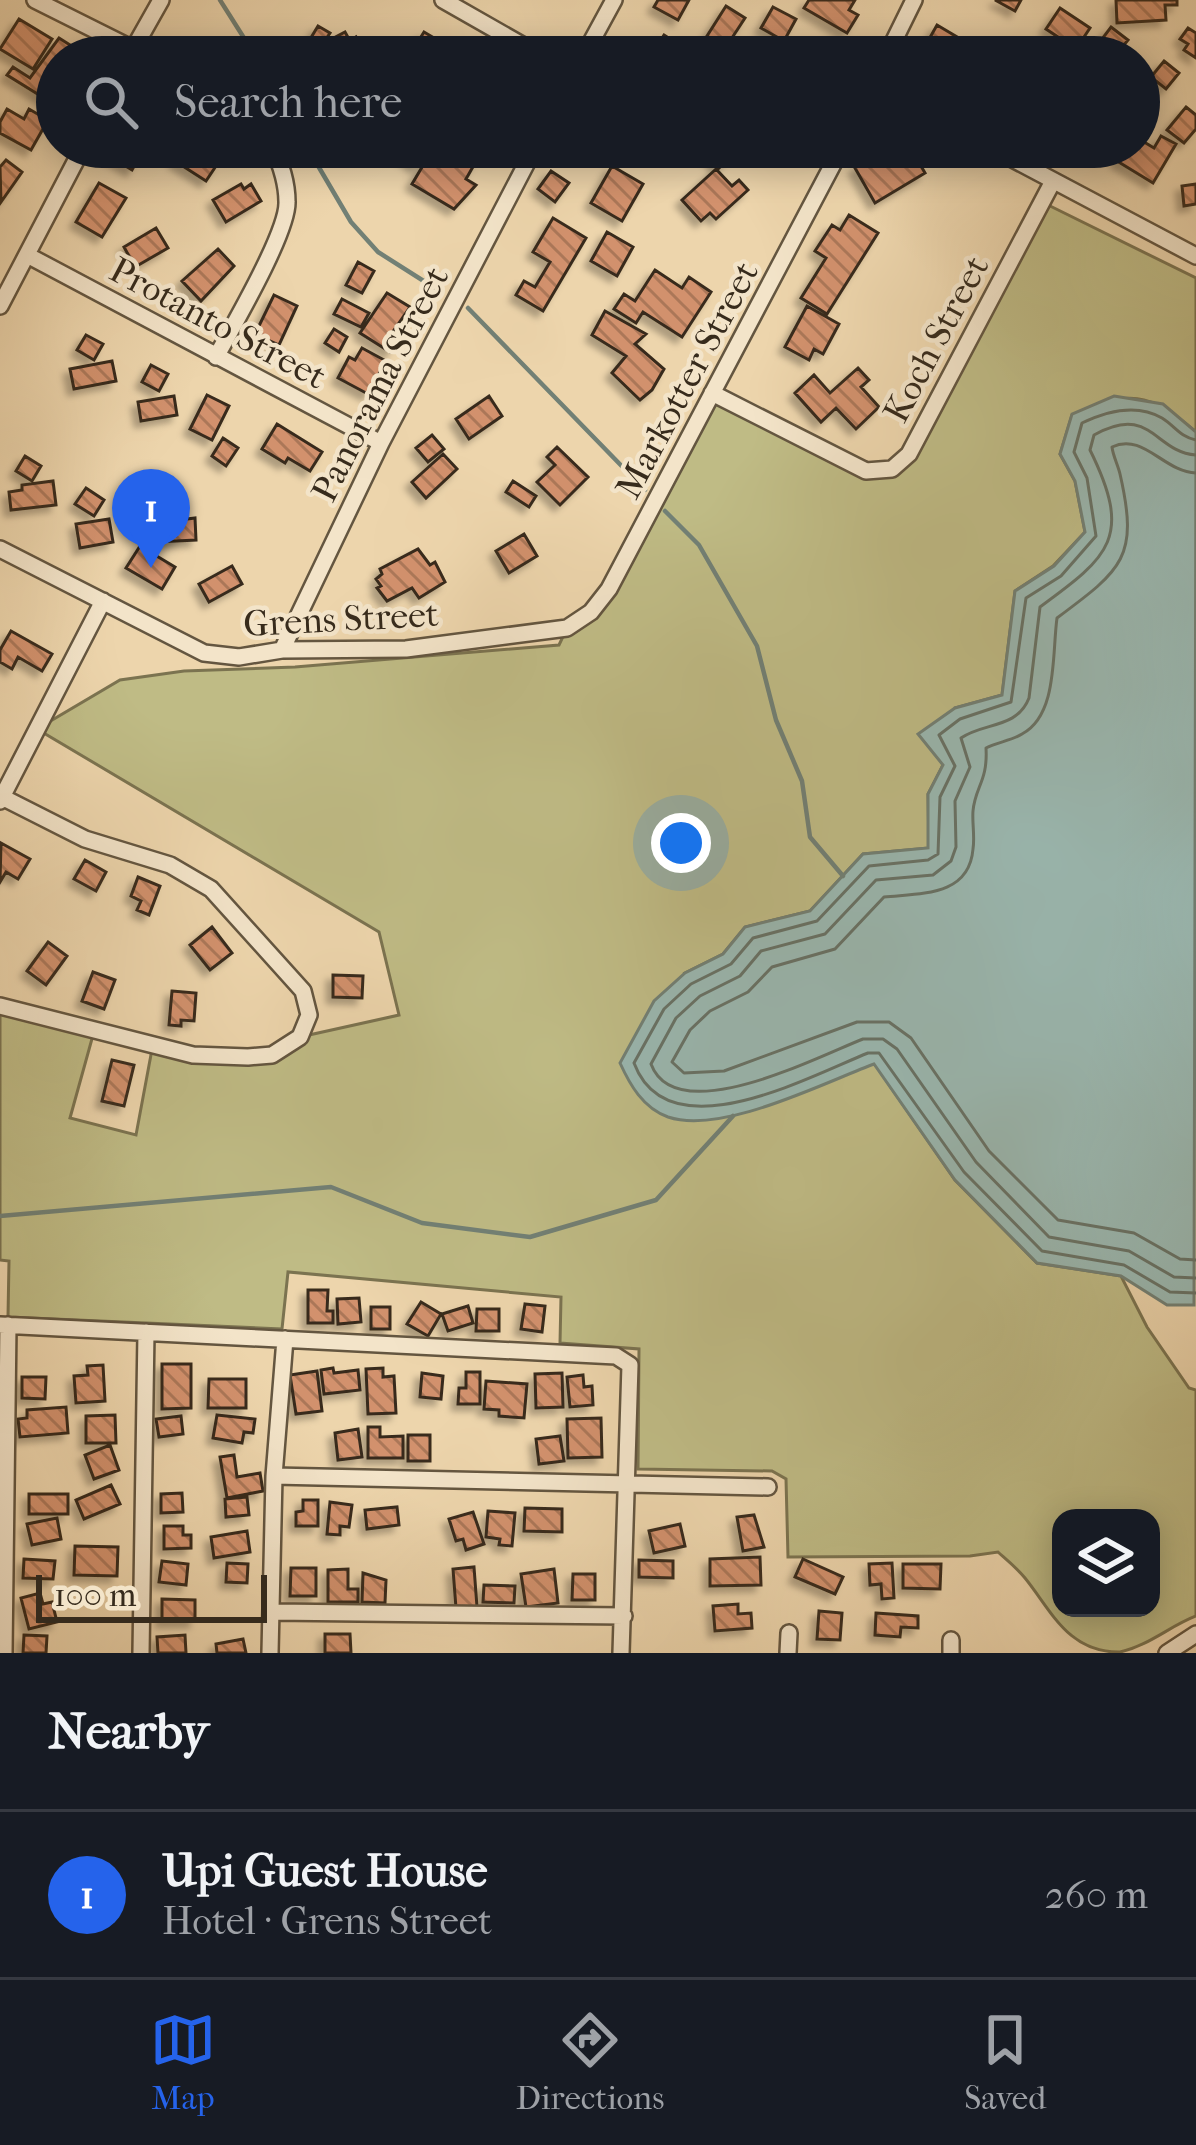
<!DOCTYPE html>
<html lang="en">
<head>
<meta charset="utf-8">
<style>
	:root { --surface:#171b24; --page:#242831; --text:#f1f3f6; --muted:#9ea1a6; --line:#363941; --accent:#2563eb }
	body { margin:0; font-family:"IM FELL French Canon",serif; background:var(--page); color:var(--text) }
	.controls { position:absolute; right:36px; bottom:36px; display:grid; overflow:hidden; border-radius:24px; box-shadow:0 6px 30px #0003 }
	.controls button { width:108px; height:108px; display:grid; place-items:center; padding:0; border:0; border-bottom:3px solid var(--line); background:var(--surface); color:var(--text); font:60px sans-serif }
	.scale { position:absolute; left:36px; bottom:30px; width:231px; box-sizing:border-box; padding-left:12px; border:6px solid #372b1c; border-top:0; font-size:33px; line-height:42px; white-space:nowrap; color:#372b1c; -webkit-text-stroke:9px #f3e4c9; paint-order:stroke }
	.you { position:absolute; left:681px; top:843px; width:42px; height:42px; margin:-30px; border:9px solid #fff; border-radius:50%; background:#1a73e8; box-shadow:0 0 0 18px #1a73e833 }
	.badge { display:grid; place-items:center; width:78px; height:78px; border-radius:50%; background:var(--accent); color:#fff; font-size:39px; font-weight:700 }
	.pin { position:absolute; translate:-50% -99px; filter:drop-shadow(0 3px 6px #0008) }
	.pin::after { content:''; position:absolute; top:63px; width:42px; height:36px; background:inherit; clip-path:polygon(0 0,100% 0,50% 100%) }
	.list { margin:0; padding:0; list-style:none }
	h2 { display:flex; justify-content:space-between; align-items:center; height:156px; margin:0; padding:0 48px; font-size:51px }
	h2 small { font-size:39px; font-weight:400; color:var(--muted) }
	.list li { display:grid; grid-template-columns:78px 1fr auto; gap:36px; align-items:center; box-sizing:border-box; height:168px; padding:0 48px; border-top:3px solid var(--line) }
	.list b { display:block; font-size:45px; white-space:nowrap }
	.list p { margin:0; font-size:39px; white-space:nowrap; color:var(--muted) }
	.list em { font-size:39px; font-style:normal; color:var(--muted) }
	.icon { flex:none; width:66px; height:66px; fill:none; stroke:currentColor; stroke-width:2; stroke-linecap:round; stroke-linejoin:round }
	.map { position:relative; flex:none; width:1196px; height:1653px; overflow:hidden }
	.search { position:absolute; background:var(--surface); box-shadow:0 6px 30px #0003; left:36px; right:36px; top:36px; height:132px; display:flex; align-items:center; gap:30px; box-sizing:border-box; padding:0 42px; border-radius:66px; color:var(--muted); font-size:45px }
	.sheet { height:324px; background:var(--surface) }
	nav { display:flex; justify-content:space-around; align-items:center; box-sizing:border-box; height:168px; border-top:3px solid var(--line); background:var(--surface); font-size:33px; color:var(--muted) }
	nav a { display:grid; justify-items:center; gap:6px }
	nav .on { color:var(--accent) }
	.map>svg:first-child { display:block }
	.grass { fill:#bfbb85; stroke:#7b7350; stroke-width:3; fill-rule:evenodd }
	.water { fill:#9ab8b1; stroke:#728075; stroke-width:3 }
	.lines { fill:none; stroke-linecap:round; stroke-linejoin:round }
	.shore { stroke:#687266; stroke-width:3 }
	.stream { stroke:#728075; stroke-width:4.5 }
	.building { fill:url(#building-back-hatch); stroke:#372b1c; stroke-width:3; filter:url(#shadow) }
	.street-casing { stroke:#645640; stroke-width:20 }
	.street { stroke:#f3e4c9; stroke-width:15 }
	.labels { text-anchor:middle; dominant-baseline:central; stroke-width:9; stroke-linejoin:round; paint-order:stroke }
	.street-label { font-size:36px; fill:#372b1c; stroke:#f3e4c9 }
</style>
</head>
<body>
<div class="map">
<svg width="1196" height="1653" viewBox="0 0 1196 1653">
	<defs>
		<pattern id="building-back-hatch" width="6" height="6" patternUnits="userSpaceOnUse" patternTransform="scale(3)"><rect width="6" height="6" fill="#d2916d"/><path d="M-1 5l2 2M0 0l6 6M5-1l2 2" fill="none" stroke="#ab7759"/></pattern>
		<filter id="shadow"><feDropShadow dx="-6" dy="6" stdDeviation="3" flood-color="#0004"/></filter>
	</defs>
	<rect width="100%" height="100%" fill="#edd5ac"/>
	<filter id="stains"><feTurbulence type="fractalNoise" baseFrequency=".00167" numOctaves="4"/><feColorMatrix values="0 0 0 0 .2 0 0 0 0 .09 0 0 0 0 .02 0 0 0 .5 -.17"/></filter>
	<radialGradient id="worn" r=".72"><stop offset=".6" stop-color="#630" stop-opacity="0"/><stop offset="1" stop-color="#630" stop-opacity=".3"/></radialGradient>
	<path class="grass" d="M1042 202 1196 278V432C1148 391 1129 390 1072 415L1060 454 1075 481 1085 532 1053 566 1015 591 1002 695 955 708 943 765 928 794 929 848 863 854 810 911 745 927 723 954 685 973 793 1096 874 1063 955 1180 1037 1263 1121 1276 1147 1327 1189 1388 1196 1390V1616C1170 1626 1148 1646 1120 1652 1068 1653 1051 1610 1025 1578 1017 1568 1007 1560 998 1552L970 1556 788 1557 786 1479 772 1471 638 1469 639 1349 560 1343 561 1297 288 1272 282 1329 8 1317 9 1261 0 1260V1011L95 1028 70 1118 136 1135 153 1044 248 1057 300 1037 399 1015 379 932 37 729 120 680 184 671 295 667 559 645 567 628 591 612 712 393 866 471 909 454ZM1061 1518H1151V1608H1061Z"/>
	<path class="water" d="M1114 396 1163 404 1196 432 1194 1305H1167L1121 1276 1037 1263 955 1180 874 1064C823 1083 722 1135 668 1117 643 1108 630 1085 620 1063L654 1001 685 973 723 954 745 927 810 911 863 854 928 848V794L943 765 918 734 955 708 1002 695 1015 591 1054 566 1085 532 1075 481 1060 454 1072 414Z"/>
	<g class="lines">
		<path class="shore" d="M1196 440C1180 437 1175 426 1162 418 1136 403 1107 411 1082 423L1074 452 1087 478 1096 536 1061 576 1026 598 1011 702 960 719 939 735 955 766 940 797 938 854 928 860 869 866 817 921 753 938 731 964 691 984 664 1009 634 1063C668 1154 808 1077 868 1053H879L964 1172 1042 1251 1124 1265 1170 1292 1196 1293
			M1196 455C1154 452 1151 403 1094 435L1090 450C1133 537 1110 556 1040 607L1029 698C1017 729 984 722 961 738L970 767 955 801 956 847 951 861 933 875 876 880 825 934 761 951 740 976 700 996 676 1018 651 1064C676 1131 819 1056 863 1039H883L897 1049 976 1162 1049 1237 1129 1251 1174 1277 1196 1278
			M1196 473C1164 472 1143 432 1112 447 1113 456 1118 465 1120 474 1139 557 1123 569 1057 618 1052 653 1058 715 1022 734 1011 741 997 742 986 748 988 781 975 787 973 811 972 823 975 836 973 849 969 897 920 893 884 897L835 949 772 967 748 992 710 1011 690 1030 672 1062 684 1073 724 1071 857 1022H889L911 1038 989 1151 1058 1220 1134 1233 1180 1259 1196 1260"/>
		<path class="stream" d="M220 0 256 57
			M307 147 351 222 378 252 441 292
			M468 308 645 490
			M665 511 699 545 757 646 776 720 802 781 810 837 843 876
			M0 1216 331 1187 422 1223 530 1237 656 1200 733 1116"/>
	</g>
	<path class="building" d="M658 0H689L678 20 654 7Z
		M809 0H855L849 10 858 15 847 33 804 8Z
		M995 0H1021L1015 11Z
		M1116 0H1177V5H1165L1166 20 1117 23Z
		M726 6 745 18 726 47 707 36Z
		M773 7 796 19 784 41 761 28Z
		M1060 8 1090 28 1076 49 1046 29Z
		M19 19 52 39 33 69 0 49Z
		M937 25 969 44 961 57H919Z
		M318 26 330 33 314 57 303 51Z
		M1111 27 1128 40 1114 57 1096 47Z
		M1188 28 1196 33V58L1184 50 1188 44 1180 39Z
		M345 32 350 41 356 37 366 54 325 57 324 54 336 47 332 39Z
		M424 32 451 48 446 57H392L399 45 411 53Z
		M664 35 690 52 687 57H650Z
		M59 38 89 57H57V74L53 81 57 84V106L7 75 13 67 30 78Z
		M814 41 830 57H799Z
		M698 45 718 57H690Z
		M1164 61 1179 73 1166 89 1151 77Z
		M1186 107 1196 115V129L1184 143 1167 130Z
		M7 109 24 119 29 109 48 120 31 150 0 133V122Z
		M1161 136 1176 144 1153 183 1117 161 1125 147H1139V139L1154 148Z
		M114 147H134L142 152 132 170 109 156Z
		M184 147 210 149 206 155 218 163 206 181 175 161Z
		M402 147H431L416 166 398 152Z
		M434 147H461L478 158 466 179 476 185 454 209 412 184Z
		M702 147H740L719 168Z
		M903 147H910L925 173 875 203 855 168 870 159 874 164Z
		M6 160 22 172 1 202 0 167Z
		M612 166 643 184 622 221 591 203Z
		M716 169 732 186 739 180 748 190 716 219 710 213 701 221 682 200Z
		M551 171 569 183 555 202 538 189Z
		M99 183 126 198 102 237 76 222Z
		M241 184 244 189 251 184 261 201 226 222 213 200Z
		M1196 184V204L1184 206 1182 186Z
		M849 215 878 233 827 314 801 298 826 258 815 251 832 225 840 230Z
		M553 218 586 238 543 311 516 295 524 281 535 287 550 262 533 252Z
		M156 228 168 248 135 267 124 247Z
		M607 232 633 247 617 276 591 261Z
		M218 249 234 266 201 301 182 281Z
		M358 262 374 271 362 293 346 285Z
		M655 270 682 288 689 277 711 292 682 337 643 312 636 323 614 309 624 294 635 301Z
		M387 293 410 307 390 336 397 341 390 352 360 333Z
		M274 295 297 306 279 345 255 334Z
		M342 299 369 313 361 327 334 314Z
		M807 306 839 324 823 354 814 349 809 360 785 347Z
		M605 311 646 334 635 344 664 369 652 390 640 400 612 373 626 356 592 335Z
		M334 329 347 337 339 352 325 343Z
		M86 335 103 344 94 360 77 350Z
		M362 348 386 361 368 394 338 378 349 357 355 360Z
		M112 361 116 381 74 389 70 369Z
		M151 365 168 374 159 391 142 382Z
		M858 368 869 380 861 387 879 407 856 429 836 408 821 422 795 393 814 375 830 393Z
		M207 395 229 406 212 440 190 429Z
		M174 396 177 415 141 421 138 402Z
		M489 396 502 416 469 439 456 419Z
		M277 424 322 452 310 471 288 458 285 463 262 449Z
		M432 435 444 449 428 462 416 448Z
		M223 438 238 448 226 466 212 456Z
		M557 447 588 477 560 505 537 482 555 465 547 457Z
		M443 454 457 469 426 498 412 482Z
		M25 456 41 466 32 481 16 471Z
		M53 481 56 505 11 510 9 492 22 490V485Z
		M163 481 174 487 161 510 150 504Z
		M513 481 536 496 529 507 506 492Z
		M86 488 104 500 94 516 75 504Z
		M181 507V514L187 513V519L195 518 196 540 156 542V533L147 534 146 516 168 515 167 508Z
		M109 519 113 542 80 548 76 524Z
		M524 534 537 556 509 573 496 551Z
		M140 546 175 567 162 589 126 568Z
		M418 549 430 565 435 562 445 582 419 598 412 588 387 601 377 588 381 586 376 579 382 574 380 569Z
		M232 566 242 584 209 602 199 584Z
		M11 631 52 654 42 671 18 657 12 669 0 662V650Z
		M1 843 30 859 18 879 6 872 0 882Z
		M85 860 106 872 96 891 74 879Z
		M138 877 160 886 149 915 137 910 141 901 131 896Z
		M212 927 232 953 210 970 190 945Z
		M48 942 67 956 46 985 27 971Z
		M93 972 115 980 104 1009 82 1001Z
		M333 975 363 976 362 998 333 997Z
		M172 991 196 993 194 1021 181 1020V1026L169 1025Z
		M112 1060 134 1065 124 1106 102 1101Z
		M308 1290H328L327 1311H333V1323H308Z
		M359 1298 361 1322 338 1324 337 1299Z
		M421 1302 441 1314 428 1336 407 1324Z
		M525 1304 545 1306 542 1332 521 1329Z
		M468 1306 473 1323 448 1331 442 1314Z
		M371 1307H390V1329H371Z
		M477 1309H499V1331H476Z
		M162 1364H191V1408L162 1409Z
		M103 1365 105 1401 76 1403 74 1376 88 1375 87 1366Z
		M333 1368 334 1373 358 1370 360 1390 324 1394 321 1370Z
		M383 1368V1377L394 1376 396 1413 368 1414 366 1369Z
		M317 1371 322 1411 296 1414 290 1375Z
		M466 1372H480V1404H458L459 1388H466Z
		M422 1373 443 1376 441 1399 420 1397Z
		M562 1373 563 1407 536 1408 535 1374Z
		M583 1375 584 1387 592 1386 593 1405 570 1407 567 1377Z
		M22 1377H46L45 1399 22 1398Z
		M209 1379H246V1408H208Z
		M486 1381 527 1384 524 1418 499 1416V1410L484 1409Z
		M66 1407 68 1433 20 1437 18 1419 27 1418V1410Z
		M115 1415 116 1443H86V1416Z
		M217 1415 255 1419 253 1433 244 1432 242 1443 213 1438Z
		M181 1416 183 1434 159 1437 156 1419Z
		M601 1418 602 1457 568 1458 567 1419Z
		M368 1427H380V1437L403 1436V1458H368Z
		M358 1429 362 1457 338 1460 335 1433Z
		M408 1435H430V1461H408Z
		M560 1436 564 1461 539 1464 536 1439Z
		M110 1445 119 1470 94 1479 85 1455Z
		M234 1455 237 1477 260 1473 263 1491 227 1498 220 1457Z
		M111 1485 120 1504 84 1519 76 1500Z
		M182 1493 183 1512 161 1513V1494Z
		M29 1494H68V1514H29Z
		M247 1497 249 1515 226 1517 225 1499Z
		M303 1500H318V1526H296V1512L303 1511Z
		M330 1502 352 1505 349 1527 340 1526V1535L327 1534Z
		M397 1507 399 1525 367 1529 365 1510Z
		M525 1508 562 1509V1532L524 1531Z
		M488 1511 515 1513 512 1546 499 1545 500 1539 486 1537Z
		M473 1512 484 1544 466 1550 463 1539 456 1541 449 1519Z
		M754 1515 764 1547 743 1551 737 1517Z
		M57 1518 61 1539 32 1545 27 1524Z
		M680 1524 685 1546 654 1553 649 1531Z
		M164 1526H183V1535H191V1548L164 1549Z
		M247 1531 250 1552 214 1558 211 1537Z
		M75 1546 118 1547 117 1576 74 1575Z
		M760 1557 761 1585 710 1586V1559Z
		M24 1559 55 1561 53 1579 23 1578Z
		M803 1559 843 1577 835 1594 795 1577Z
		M639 1560 673 1561V1578L639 1577Z
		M162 1561 188 1564 186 1585 159 1582Z
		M227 1563 248 1564 247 1583 226 1582Z
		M892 1563 894 1598 882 1599 881 1584 870 1585 869 1564Z
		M903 1564H941L940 1589 903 1588Z
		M474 1567 477 1607 456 1608 453 1569Z
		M291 1568H316V1596H290Z
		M348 1569V1589H358V1602H328V1570Z
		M554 1569 558 1603 526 1607 521 1574Z
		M363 1573 386 1580 385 1603 362 1602Z
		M573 1574H595V1600H572Z
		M484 1585 515 1586 514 1603 483 1602Z
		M40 1593 43 1604 52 1602 57 1622 29 1629 21 1598Z
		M162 1599 195 1600V1621H162Z
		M738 1604V1614L751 1613 752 1628 715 1631 713 1606Z
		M819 1611 842 1613 840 1640 817 1639Z
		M876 1613 918 1616V1628L901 1627 900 1637 875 1635Z
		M325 1634H350L351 1653H325Z
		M24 1635 47 1636 46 1653H23Z
		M185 1635 186 1653H158L157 1637Z
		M243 1639 246 1653H217L216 1644Z"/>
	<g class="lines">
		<g class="street-casing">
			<path id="street" d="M35 0 149 57
				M443 0 543 57
				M130 55 161 0
				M583 57 614 0
				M886 57 914 0
				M990 147 1196 256
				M27 255 381 443
				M0 306 83 147
				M216 357C233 326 288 232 287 202 287 182 281 165 273 147
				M712 393 866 471 892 469 909 454 1052 183
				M0 549 204 653 239 657 282 650 406 649 567 628 591 612 609 589 842 147
				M282 650 381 443 535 147
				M0 796 85 839 170 865 211 889 303 991 309 1015 300 1037 272 1055 248 1057 193 1055 0 1006
				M0 801 103 601
				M0 1325 616 1356 630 1365 621 1653
				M274 1476 768 1487
				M273 1612 624 1616
				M4 1653 8 1325
				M141 1653 146 1332
				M270 1653 274 1476 285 1339
				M788 1653 789 1633
				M951 1653V1640
				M1167 1653 1196 1634"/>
		</g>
		<use href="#street" class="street"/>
	</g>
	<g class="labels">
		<g class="street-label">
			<text transform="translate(218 323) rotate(28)">Protanto Street</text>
			<text transform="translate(936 339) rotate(-62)">Koch Street</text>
			<text transform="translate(687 380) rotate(-62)">Markotter Street</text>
			<text transform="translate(380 384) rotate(-63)">Panorama Street</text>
			<text transform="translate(341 619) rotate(-3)">Grens Street</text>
		</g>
	</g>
	<rect width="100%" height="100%" filter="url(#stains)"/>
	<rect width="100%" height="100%" fill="url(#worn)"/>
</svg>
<div class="controls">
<button><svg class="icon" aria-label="layers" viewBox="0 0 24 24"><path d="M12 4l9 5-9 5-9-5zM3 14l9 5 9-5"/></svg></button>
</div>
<div class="scale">100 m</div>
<div class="you"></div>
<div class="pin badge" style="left:151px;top:568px">1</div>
<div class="search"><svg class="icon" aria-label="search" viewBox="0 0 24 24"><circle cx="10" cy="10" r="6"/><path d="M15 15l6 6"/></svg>Search here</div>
</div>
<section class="sheet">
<h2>Nearby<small></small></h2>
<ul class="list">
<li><span class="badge">1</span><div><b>Upi Guest House</b><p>Hotel · Grens Street</p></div><em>260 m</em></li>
</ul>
</section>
<nav>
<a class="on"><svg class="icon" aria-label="map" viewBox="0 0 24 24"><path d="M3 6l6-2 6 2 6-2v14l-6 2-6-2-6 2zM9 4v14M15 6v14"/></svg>Map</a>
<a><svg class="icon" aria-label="directions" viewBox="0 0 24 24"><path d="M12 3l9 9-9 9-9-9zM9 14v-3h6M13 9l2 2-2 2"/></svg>Directions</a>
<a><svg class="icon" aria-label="saved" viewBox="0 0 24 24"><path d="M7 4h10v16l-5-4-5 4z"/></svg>Saved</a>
</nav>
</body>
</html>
